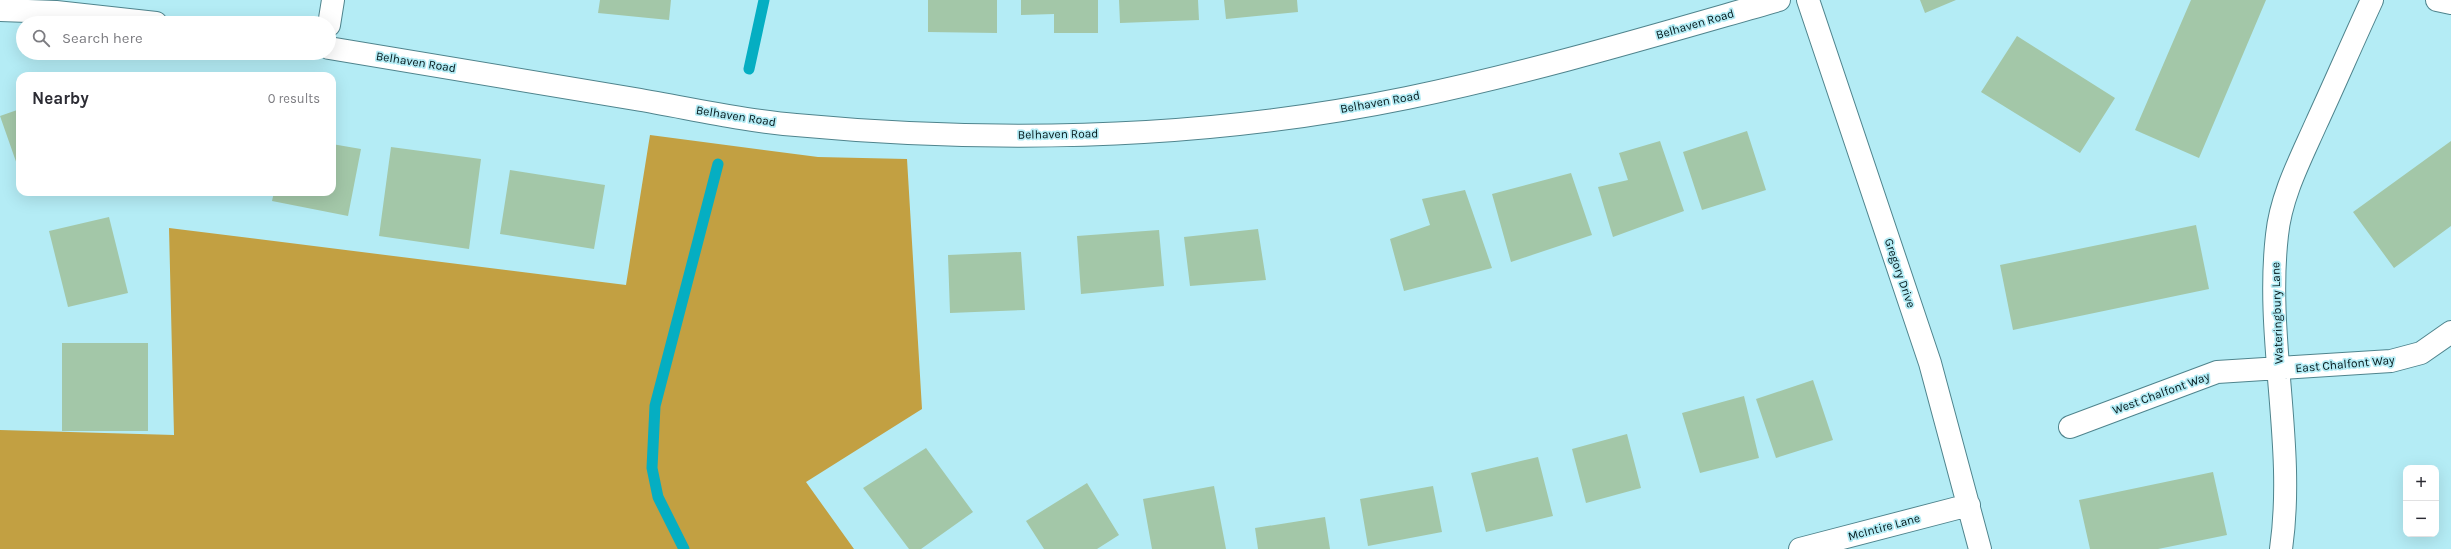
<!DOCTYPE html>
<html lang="en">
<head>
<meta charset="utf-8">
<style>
	:root { --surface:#fff; --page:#f2f2f3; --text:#2b2b33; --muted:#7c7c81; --line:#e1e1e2 }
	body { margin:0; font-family:Karla,sans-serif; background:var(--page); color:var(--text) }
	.controls { position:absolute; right:12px; bottom:12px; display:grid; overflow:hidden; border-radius:8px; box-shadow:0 4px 16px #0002 }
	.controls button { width:36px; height:36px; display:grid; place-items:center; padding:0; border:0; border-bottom:1px solid var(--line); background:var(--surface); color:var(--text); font:20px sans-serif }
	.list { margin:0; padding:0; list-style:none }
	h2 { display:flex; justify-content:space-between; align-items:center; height:52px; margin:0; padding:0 16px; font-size:17px }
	h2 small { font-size:13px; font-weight:400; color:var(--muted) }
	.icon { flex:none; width:22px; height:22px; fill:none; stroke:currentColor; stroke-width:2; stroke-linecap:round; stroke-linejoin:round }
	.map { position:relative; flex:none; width:2451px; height:549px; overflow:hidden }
	.search { position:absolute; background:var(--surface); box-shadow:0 4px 16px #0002; left:16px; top:16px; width:320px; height:44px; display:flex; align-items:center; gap:10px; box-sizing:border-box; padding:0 14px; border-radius:22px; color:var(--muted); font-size:15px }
	.panel { position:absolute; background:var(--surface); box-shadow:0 4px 16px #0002; left:16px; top:72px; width:320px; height:124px; border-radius:12px }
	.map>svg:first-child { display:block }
	.forest { fill:#c2a042 }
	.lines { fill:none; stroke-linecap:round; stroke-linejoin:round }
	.stream { stroke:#05aec2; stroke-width:11 }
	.building { fill:#a3c7a8 }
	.minor-casing { stroke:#4f848d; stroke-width:24 }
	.minor { stroke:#fff; stroke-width:22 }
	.labels { text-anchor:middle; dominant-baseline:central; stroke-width:3.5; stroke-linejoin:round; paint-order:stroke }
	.street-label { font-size:12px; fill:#021619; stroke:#b4ecf5 }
</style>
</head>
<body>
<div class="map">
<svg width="2451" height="549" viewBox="0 0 2451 549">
	<rect width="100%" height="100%" fill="#b4ecf5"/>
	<path class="forest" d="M650 135 818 157 907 159 922 409 806 482 854 549H0V430L174 435 169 228 626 285Z"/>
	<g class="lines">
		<path class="stream" d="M749 69 764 0
			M684 549 658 497 652 468 655 406 718 164"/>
	</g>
	<path class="building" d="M600 0H671L669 20 598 13Z
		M928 0H997V33L928 32Z
		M1021 0H1098V33H1054V14L1021 15Z
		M1119 0H1198L1199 20 1120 23Z
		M1224 0H1297L1298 12 1226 19Z
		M1920 0H1956L1925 13Z
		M2191 0H2266L2199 158 2135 130Z
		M2017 36 2115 98 2080 153 1981 92Z
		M20 109V173L0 116Z
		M1747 131 1766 190 1702 210 1683 152Z
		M1660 141 1684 211 1613 237 1598 187 1628 180 1619 153Z
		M2451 141V226L2394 268 2353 212Z
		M332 144 361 149 348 216 272 201 274 192H332Z
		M391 147 481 159 469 249 379 236Z
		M510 170 605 185 594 249 500 234Z
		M1571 173 1592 235 1511 262 1492 194Z
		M1465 190 1492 268 1404 291 1390 239 1430 225 1422 199Z
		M197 192H240L239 196Z
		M109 217 128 293 68 307 49 231Z
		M2196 225 2209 289 2013 330 2000 265Z
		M1258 229 1266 280 1190 286 1184 237Z
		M1159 230 1164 286 1081 294 1077 236Z
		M1021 252 1025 310 950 313 948 255Z
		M62 343H148V431H62Z
		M1813 380 1833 440 1776 458 1756 399Z
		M1744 396 1759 458 1700 473 1682 413Z
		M1627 434 1641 488 1586 503 1572 449Z
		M926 448 973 512 921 549H909L863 488Z
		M1538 457 1553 516 1486 532 1471 473Z
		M2213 472 2227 535 2158 549H2090L2079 500Z
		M1087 483 1119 535 1097 549H1044L1026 521Z
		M1214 486 1226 549H1152L1143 499Z
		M1433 486 1442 532 1368 546 1360 499Z
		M1325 517 1330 549H1258L1255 528Z"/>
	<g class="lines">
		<g class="minor-casing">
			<path id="minor" d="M1808 0 1930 363 1980 549
				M2437 0 2451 3
				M0 10 56 12 156 23
				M329 25 333 0
				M329 48C431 65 533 82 635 99 689 108 743 121 796 125 999 144 1207 139 1407 98 1533 72 1656 35 1779 0
				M2070 427 2217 372 2391 361 2421 353 2451 332
				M1800 549 1969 505
				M2281 549C2296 445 2265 339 2277 235 2281 196 2300 160 2316 124 2335 83 2353 41 2372 0"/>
		</g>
		<use href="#minor" class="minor"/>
	</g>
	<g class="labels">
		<g class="street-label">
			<text transform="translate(1695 24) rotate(-16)">Belhaven Road</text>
			<text transform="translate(416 62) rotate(9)">Belhaven Road</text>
			<text transform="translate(1380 102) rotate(-10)">Belhaven Road</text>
			<text transform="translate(736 116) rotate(9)">Belhaven Road</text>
			<text transform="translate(1058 134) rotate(-1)">Belhaven Road</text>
			<text transform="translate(1900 273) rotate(71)">Gregory Drive</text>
			<text transform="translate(2277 313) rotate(-92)">Wateringbury Lane</text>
			<text transform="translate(2345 364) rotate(-5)">East Chalfont Way</text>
			<text transform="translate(2161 393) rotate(-20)">West Chalfont Way</text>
			<text transform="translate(1884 527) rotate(-15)">McIntire Lane</text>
		</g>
	</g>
</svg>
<div class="controls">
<button>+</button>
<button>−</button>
</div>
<div class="search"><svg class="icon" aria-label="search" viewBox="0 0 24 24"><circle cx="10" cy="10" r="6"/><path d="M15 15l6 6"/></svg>Search here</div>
<section class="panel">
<h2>Nearby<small>0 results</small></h2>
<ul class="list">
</ul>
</section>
</div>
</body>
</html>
